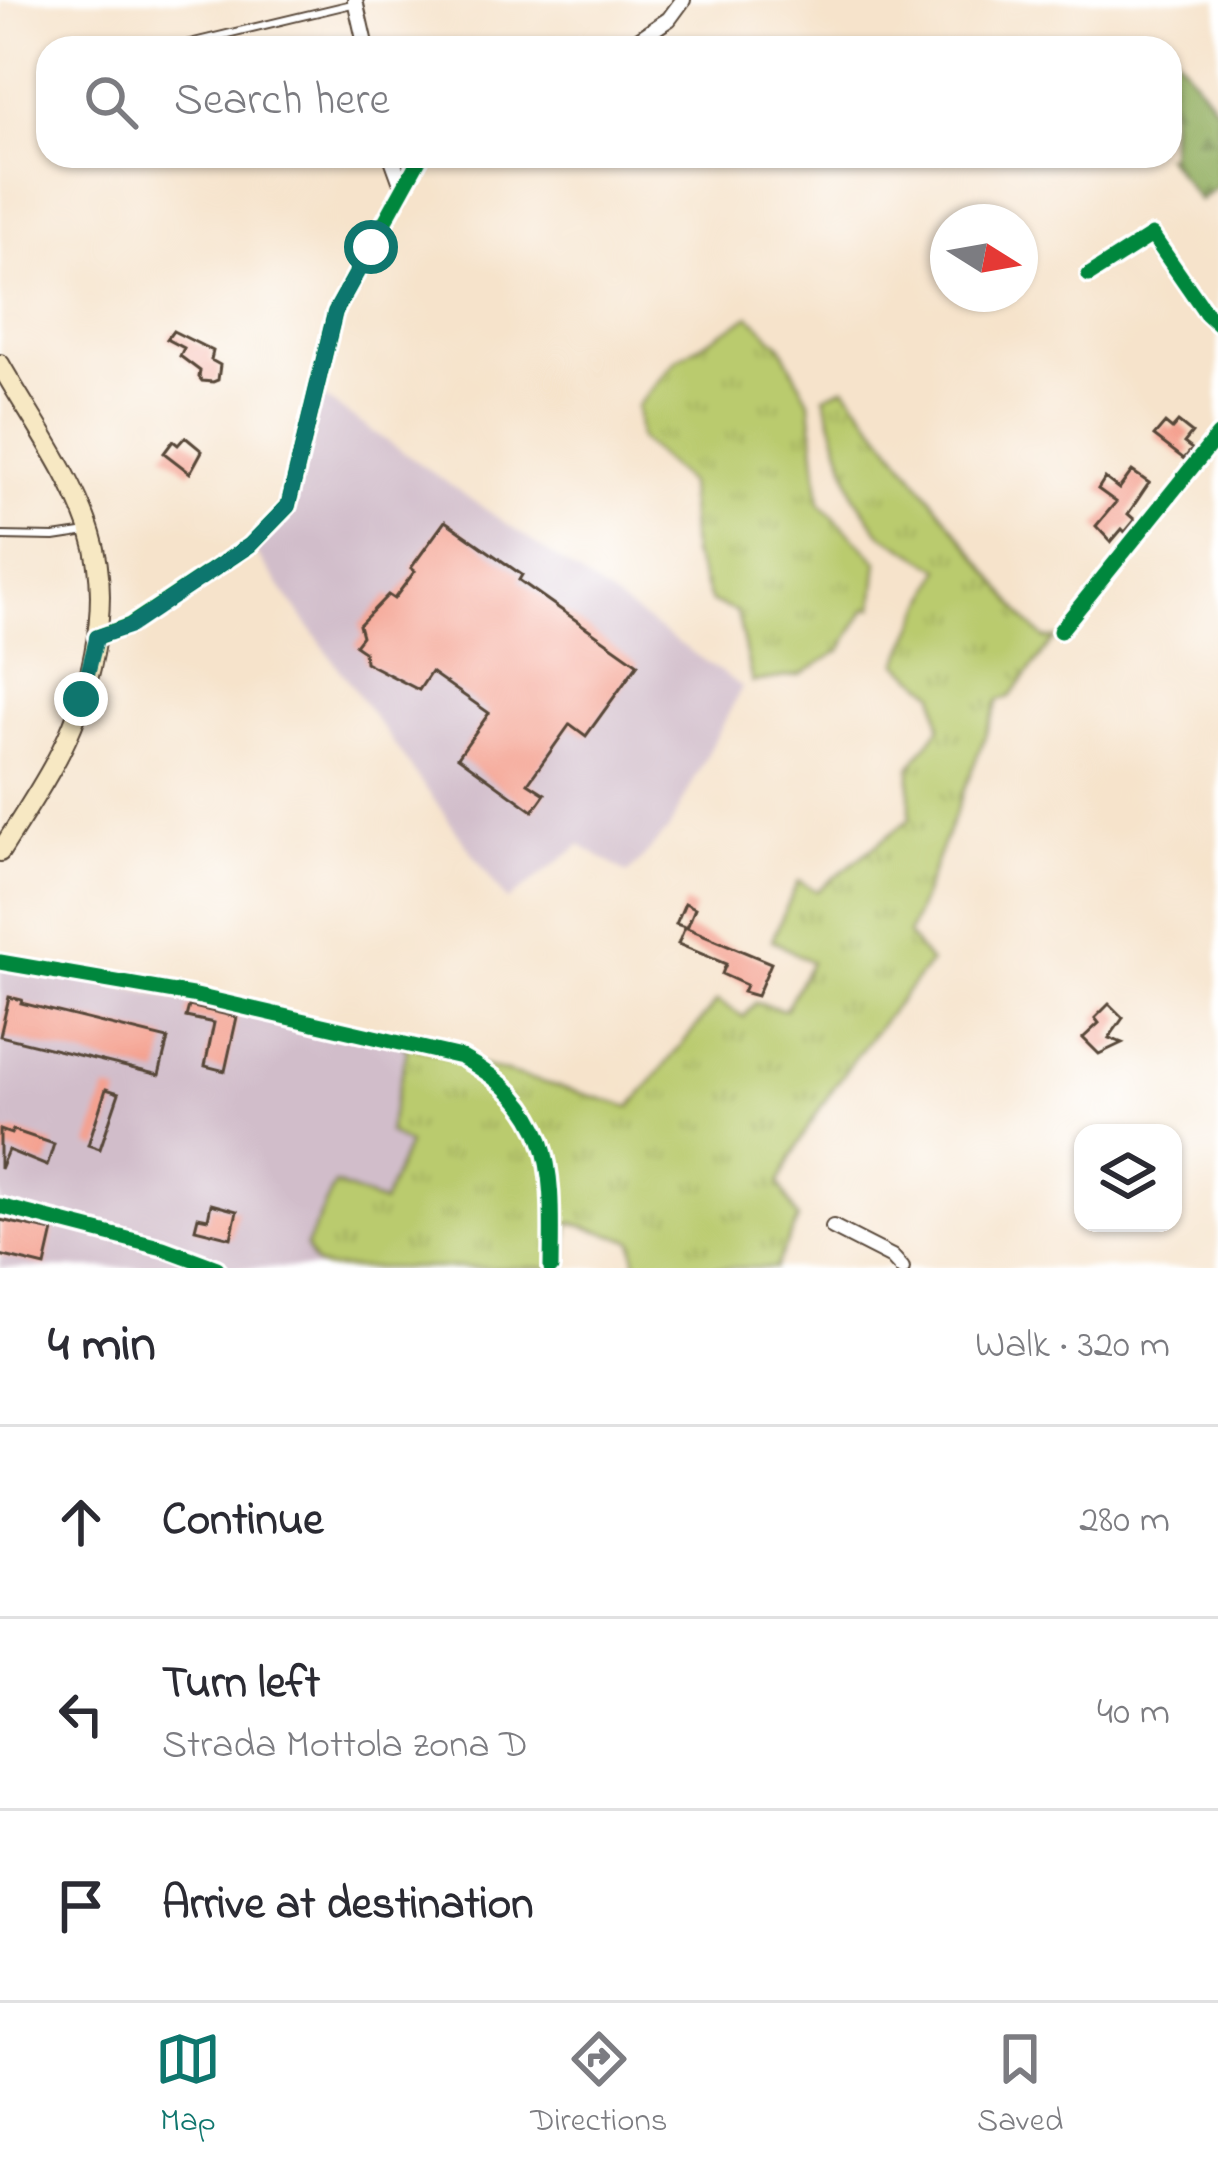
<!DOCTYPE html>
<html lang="en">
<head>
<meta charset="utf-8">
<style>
	:root { --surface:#fff; --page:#f2f2f3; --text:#2b2b33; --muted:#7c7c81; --line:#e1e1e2; --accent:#0f766e }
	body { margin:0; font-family:"Indie Flower",sans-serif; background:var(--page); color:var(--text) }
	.controls { position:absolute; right:36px; bottom:36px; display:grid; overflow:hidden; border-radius:24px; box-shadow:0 3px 9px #0004 }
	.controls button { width:108px; height:108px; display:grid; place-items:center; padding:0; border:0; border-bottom:3px solid var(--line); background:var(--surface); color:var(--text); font:60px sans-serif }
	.compass { position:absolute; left:930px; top:204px; width:108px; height:108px; border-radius:50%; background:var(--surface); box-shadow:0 3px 9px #0004; rotate:101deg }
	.stop { position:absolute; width:36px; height:36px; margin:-27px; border:9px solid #0f766e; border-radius:50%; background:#fff }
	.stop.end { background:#0f766e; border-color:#fff; box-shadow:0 3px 12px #0008 }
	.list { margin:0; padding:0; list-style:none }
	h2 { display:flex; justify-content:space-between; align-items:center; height:156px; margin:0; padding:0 48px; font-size:51px }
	h2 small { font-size:39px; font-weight:400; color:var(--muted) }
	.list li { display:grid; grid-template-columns:78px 1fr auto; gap:36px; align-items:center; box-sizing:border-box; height:192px; padding:0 48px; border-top:3px solid var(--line) }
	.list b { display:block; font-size:45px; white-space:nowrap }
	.list p { margin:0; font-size:39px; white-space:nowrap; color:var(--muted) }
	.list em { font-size:39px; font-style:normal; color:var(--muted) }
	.icon { flex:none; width:66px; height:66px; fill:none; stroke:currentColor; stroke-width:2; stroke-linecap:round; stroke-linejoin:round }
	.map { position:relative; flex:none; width:1218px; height:1268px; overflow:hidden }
	.search { position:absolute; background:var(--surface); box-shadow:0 3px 9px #0004; left:36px; right:36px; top:36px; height:132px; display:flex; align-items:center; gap:30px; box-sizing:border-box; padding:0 42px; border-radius:36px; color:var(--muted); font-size:45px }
	.sheet { height:732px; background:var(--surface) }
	nav { display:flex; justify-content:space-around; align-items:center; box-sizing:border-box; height:168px; border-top:3px solid var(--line); background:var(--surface); font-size:33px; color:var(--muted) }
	nav a { display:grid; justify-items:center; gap:6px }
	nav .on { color:var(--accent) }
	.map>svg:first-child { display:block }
	.industrial { fill:#d1bdca }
	.grass { fill:url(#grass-tufts); stroke:#7a7a46; stroke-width:3 }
	.forest { fill:url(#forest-firs); stroke:#676c40; stroke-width:3 }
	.building { fill:#f4a190 }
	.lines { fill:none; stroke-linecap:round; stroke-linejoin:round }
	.lane-casing { stroke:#574638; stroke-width:10 }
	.street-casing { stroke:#574638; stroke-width:18 }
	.secondary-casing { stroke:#574638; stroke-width:22 }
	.lane { stroke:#fff; stroke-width:6 }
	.street { stroke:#fff; stroke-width:14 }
	.secondary { stroke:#f7e8c3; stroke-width:18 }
	.cycleway-casing { stroke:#fff; stroke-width:22 }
	.cycleway { stroke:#00873e; stroke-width:15 }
	.route { stroke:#0f766e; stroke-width:15 }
</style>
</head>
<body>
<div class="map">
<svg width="1218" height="1268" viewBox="0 0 1218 1268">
	<defs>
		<pattern id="grass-tufts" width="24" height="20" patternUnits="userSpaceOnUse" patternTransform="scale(3)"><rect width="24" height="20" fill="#bacb6e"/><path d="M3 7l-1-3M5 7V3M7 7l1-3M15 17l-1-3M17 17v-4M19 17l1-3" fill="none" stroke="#a1ae5f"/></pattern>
		<pattern id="forest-firs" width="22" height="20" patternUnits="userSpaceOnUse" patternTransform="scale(3)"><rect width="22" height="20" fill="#93af61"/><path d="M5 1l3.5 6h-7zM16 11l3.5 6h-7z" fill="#798f4f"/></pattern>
	</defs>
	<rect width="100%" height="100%" fill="#fff"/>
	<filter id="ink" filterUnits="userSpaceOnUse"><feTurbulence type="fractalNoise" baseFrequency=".00833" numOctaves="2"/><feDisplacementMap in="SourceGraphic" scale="24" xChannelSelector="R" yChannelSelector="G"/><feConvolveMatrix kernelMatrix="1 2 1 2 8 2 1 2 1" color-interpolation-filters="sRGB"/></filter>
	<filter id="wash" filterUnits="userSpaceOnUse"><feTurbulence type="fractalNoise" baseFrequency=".004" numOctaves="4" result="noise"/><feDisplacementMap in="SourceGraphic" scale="48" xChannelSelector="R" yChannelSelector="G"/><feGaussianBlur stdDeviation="2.7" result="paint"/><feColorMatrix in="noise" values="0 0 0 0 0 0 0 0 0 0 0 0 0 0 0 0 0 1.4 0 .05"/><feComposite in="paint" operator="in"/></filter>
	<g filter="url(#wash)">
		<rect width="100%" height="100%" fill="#f6e3cb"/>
		<path class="industrial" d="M316 392 742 687 669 829 628 874 580 845 507 901 250 545 288 506Z
			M0 962 461 1057 551 1268H0Z"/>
		<path class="grass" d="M750 316 781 346 810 403 820 504 878 561 873 608H866L841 650 800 675 752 682 737 612 711 602 692 553 688 483 640 439 637 406 677 359Z
			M845 387 1030 625 1045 639 1055 638 1010 697 999 700 908 935 930 963C874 1032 816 1101 779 1183L798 1219 775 1268H636L633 1241 569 1222 565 1268H326L315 1264 306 1246 335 1184 383 1203 408 1144 388 1132 407 1051 402 1043 631 1107 717 1001 744 1017 755 1003 785 1010 811 962 772 940 798 881 817 891 910 819V767L940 727 935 693 898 663 941 569 881 534 854 495 824 396Z"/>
		<path class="forest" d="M1162 37 1218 110V186L1199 201 1165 156H1170V48H1145Z"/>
		<g id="blocks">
			<path class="building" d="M173 331 213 351 211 360 220 365 218 380 213 382 202 381 199 377 200 371 180 356 184 348 167 339Z
				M1178 422 1192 433 1184 443 1192 449 1184 459 1154 436 1165 423 1172 429Z
				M185 437 202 451 190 473 164 453 173 441 178 445Z
				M1132 471 1149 483 1128 514 1135 520 1125 532 1122 529 1111 542 1096 526 1116 502 1098 489 1105 478 1119 489Z
				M445 521 522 575 519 580 638 664 586 736 570 724 528 783 545 794 533 811 458 757 489 713 431 672 419 690 365 662 364 651 355 645 362 636 359 625 388 595 394 599 415 571 411 568Z
				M685 903 695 908 687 928 771 963 757 996 743 992 746 985 722 974 726 964 678 944 685 927 676 924Z
				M9 997 22 1000 21 1003 168 1039 159 1075 0 1036Z
				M1109 1004 1123 1018 1109 1038 1122 1043 1099 1054 1083 1038 1099 1023 1095 1018Z
				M189 1006 237 1017 225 1071 205 1066 214 1023 186 1017Z
				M106 1089 119 1093 100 1149 88 1145Z
				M0 1130 11 1134 13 1130 54 1144 47 1166 8 1150 0 1169Z
				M211 1204 237 1211 231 1238 195 1229 198 1217 208 1219Z
				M0 1220 53 1231 45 1266 0 1255Z"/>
		</g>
	</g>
	<g filter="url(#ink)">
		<use href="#blocks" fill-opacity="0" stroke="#574638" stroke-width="3"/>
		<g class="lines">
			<g class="lane-casing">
				<path id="lane" d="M169 48 352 4
					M0 536 54 537 87 532"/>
			</g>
			<g class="street-casing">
				<path id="street" d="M355 0 366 48
					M626 48 669 19 683 0
					M391 156 403 189
					M1089 275 1152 235 1206 313 1218 324
					M1060 631 1218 435
					M97 637 130 625 250 545 288 506 335 312 421 156
					M0 962 192 995 461 1057C558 1109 552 1171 551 1268
					M0 1206 163 1248 217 1268
					M833 1227 892 1257 902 1268"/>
			</g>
			<g class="secondary-casing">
				<path id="secondary" d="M0 364C31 419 72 474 91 534 114 607 89 701 53 766 37 795 18 824 0 852"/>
			</g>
			<use href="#lane" class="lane"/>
			<use href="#street" class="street"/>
			<use href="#secondary" class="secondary"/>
			<g class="cycleway-casing">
				<path id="cycleway" d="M1089 275 1152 235 1206 313 1218 324
					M1060 631 1218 435
					M97 637 130 625 250 545 288 506 335 312 421 156
					M0 962 192 995 461 1057C558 1109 552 1171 551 1268
					M0 1206 163 1248 217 1268"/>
			</g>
			<use href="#cycleway" class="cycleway"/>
		</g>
	</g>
	<g class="lines" filter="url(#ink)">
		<path class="route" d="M81 699 97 637 130 626 250 545 288 506 335 312 371 247"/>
	</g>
</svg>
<div class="controls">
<button><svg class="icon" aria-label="layers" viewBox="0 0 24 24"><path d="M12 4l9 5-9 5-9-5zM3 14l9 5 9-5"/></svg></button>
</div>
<svg class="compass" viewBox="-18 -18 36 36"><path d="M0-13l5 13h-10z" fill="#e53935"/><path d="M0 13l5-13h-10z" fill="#7c7c81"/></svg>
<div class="stop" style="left:371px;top:247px"></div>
<div class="stop end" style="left:81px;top:699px"></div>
<div class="search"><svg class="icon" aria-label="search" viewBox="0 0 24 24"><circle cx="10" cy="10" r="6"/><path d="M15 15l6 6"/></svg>Search here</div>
</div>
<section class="sheet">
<h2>4 min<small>Walk · 320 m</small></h2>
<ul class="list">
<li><svg class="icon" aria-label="ahead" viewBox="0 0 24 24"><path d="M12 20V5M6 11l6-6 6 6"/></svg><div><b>Continue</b></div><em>280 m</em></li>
<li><svg class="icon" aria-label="left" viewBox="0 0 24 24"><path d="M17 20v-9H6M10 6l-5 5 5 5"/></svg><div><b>Turn left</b><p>Strada Mottola zona D</p></div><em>40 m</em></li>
<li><svg class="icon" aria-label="arrive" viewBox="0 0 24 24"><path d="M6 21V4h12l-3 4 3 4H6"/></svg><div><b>Arrive at destination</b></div></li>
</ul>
</section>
<nav>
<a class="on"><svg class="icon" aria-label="map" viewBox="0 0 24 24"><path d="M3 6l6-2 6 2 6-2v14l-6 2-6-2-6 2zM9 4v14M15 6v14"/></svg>Map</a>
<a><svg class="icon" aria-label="directions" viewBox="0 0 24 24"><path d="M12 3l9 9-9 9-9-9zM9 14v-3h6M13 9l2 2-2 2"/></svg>Directions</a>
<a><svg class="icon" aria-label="saved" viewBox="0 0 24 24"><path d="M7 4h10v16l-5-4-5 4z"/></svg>Saved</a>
</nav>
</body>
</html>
